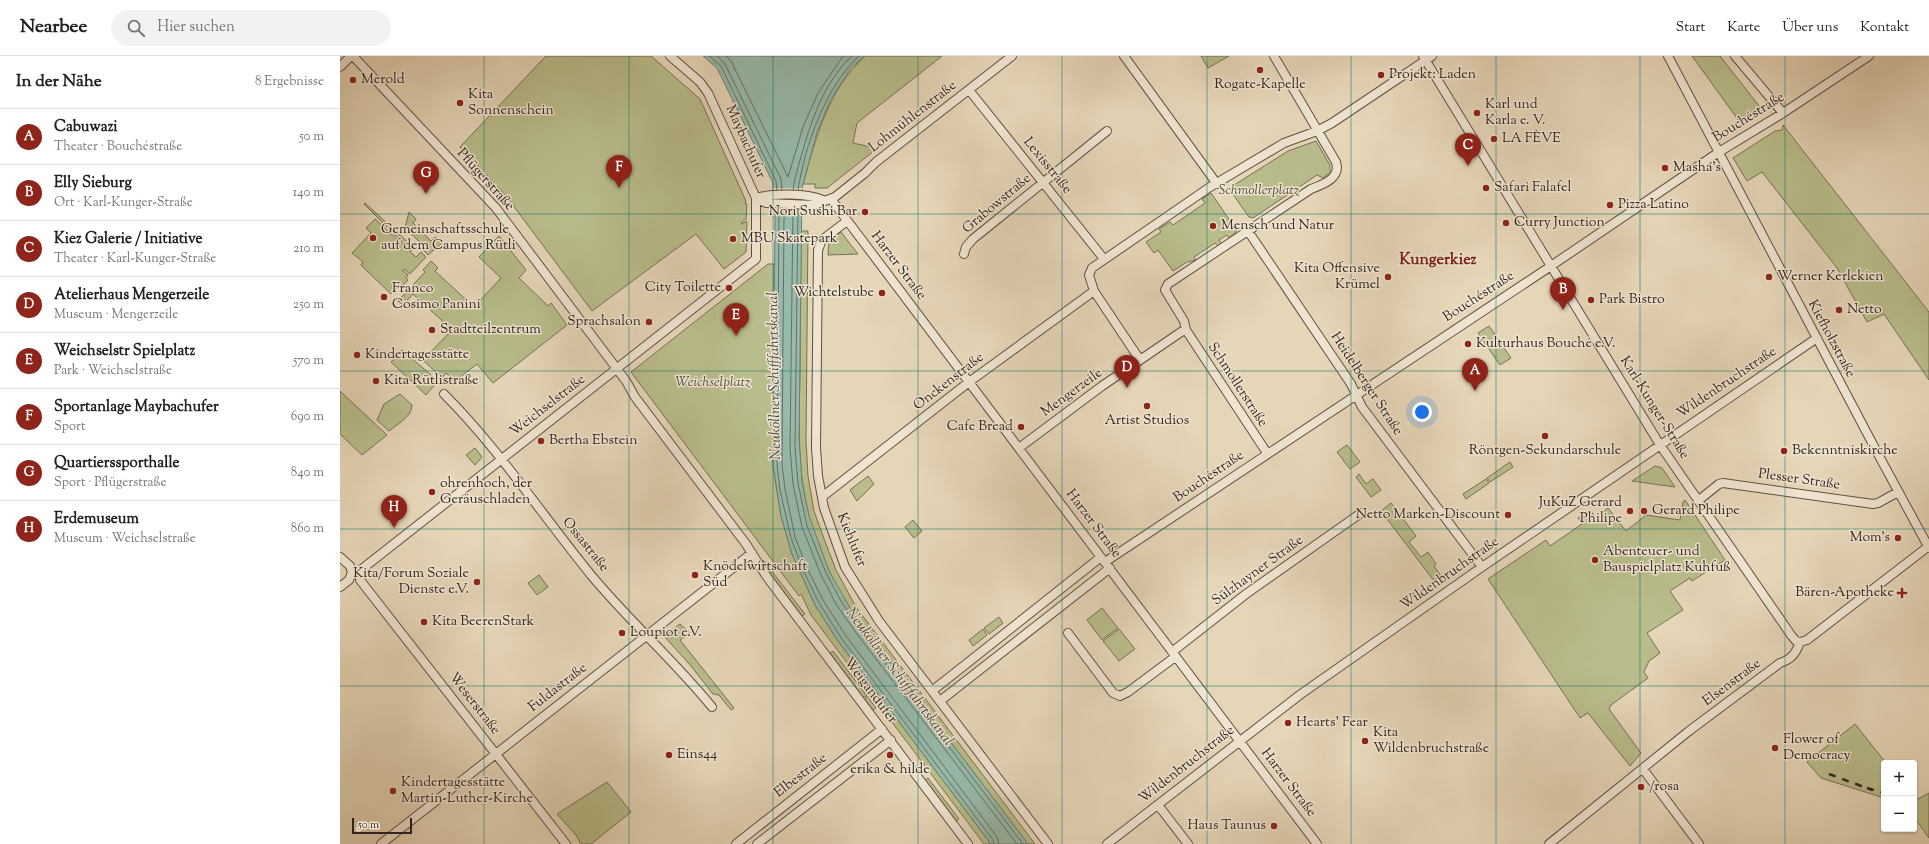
<!DOCTYPE html>
<html lang="de">
<head>
<meta charset="utf-8">
<style>
	:root { --surface:#fff; --page:#f2f2f2; --text:#202124; --muted:#757577; --line:#e0e0e0; --accent:#8f2418 }
	body { margin:0; font-family:"Sorts Mill Goudy",serif; background:var(--page); color:var(--text) }
	.controls { position:absolute; right:12px; bottom:12px; display:grid; overflow:hidden; border-radius:4px; box-shadow:0 1px 3px #0004 }
	.controls button { width:36px; height:36px; display:grid; place-items:center; padding:0; border:0; border-bottom:1px solid var(--line); background:var(--surface); color:var(--text); font:20px sans-serif }
	.scale { position:absolute; left:12px; bottom:10px; width:60px; box-sizing:border-box; padding-left:4px; border:2px solid #322520; border-top:0; font-size:11px; line-height:14px; white-space:nowrap; color:#322520; -webkit-text-stroke:3px #efe4d1; paint-order:stroke }
	.you { position:absolute; left:1082px; top:356px; width:14px; height:14px; margin:-10px; border:3px solid #fff; border-radius:50%; background:#1a73e8; box-shadow:0 0 0 6px #1a73e833 }
	.badge { display:grid; place-items:center; width:26px; height:26px; border-radius:50%; background:var(--accent); color:#fff; font-size:13px; font-weight:700 }
	.pin { position:absolute; translate:-50% -33px; filter:drop-shadow(0 1px 2px #0008) }
	.pin::after { content:''; position:absolute; top:21px; width:14px; height:12px; background:inherit; clip-path:polygon(0 0,100% 0,50% 100%) }
	.list { margin:0; padding:0; list-style:none }
	h2 { display:flex; justify-content:space-between; align-items:center; height:52px; margin:0; padding:0 16px; font-size:17px }
	h2 small { font-size:13px; font-weight:400; color:var(--muted) }
	.list li { display:grid; grid-template-columns:26px 1fr auto; gap:12px; align-items:center; box-sizing:border-box; height:56px; padding:0 16px; border-top:1px solid var(--line) }
	.list b { display:block; font-size:15px; white-space:nowrap }
	.list p { margin:0; font-size:13px; white-space:nowrap; color:var(--muted) }
	.list em { font-size:13px; font-style:normal; color:var(--muted) }
	.icon { flex:none; width:22px; height:22px; fill:none; stroke:currentColor; stroke-width:2; stroke-linecap:round; stroke-linejoin:round }
	.map { position:relative; flex:none; width:1589px; height:788px; overflow:hidden }
	header { display:flex; align-items:center; gap:24px; box-sizing:border-box; height:56px; padding:0 20px; background:var(--surface); border-bottom:1px solid var(--line) }
	header strong { font-size:19px }
	nav { display:flex; gap:22px; margin-inline-start:auto; font-size:14px }
	.search { width:280px; height:36px; background:var(--page); display:flex; align-items:center; gap:10px; box-sizing:border-box; padding:0 14px; border-radius:22px; color:var(--muted); font-size:15px }
	main { display:flex }
	aside { flex:1; background:var(--surface) }
	.map>svg:first-child { display:block }
	.green { fill:#b9bd8b; stroke:#767156 }
	.water { fill:#97baaa; stroke:#6f7e73 }
	.pier { fill:#e6d6b8 }
	.lines { fill:none; stroke-linecap:round; stroke-linejoin:round }
	.shore { stroke:#647065; stroke-width:1 }
	.minor-casing { stroke:#5f5146; stroke-width:10 }
	.minor { stroke:#efe4d1; stroke-width:8 }
	.rail { stroke:#322520; stroke-width:2.5; stroke-dasharray:7 7; stroke-linecap:butt }
	.grid { fill:none; stroke:#0f766e; stroke-width:1; stroke-opacity:0.55 }
	.poi-dot { fill:#8f2418; stroke:#efe4d1; stroke-width:1.5 }
	.labels { text-anchor:middle; dominant-baseline:central; stroke-width:3; stroke-linejoin:round; paint-order:stroke }
	.poi-label { font-size:14px; fill:#322520; stroke:#efe4d1; text-anchor:start }
	.street-label { font-size:14px; fill:#322520; stroke:#efe4d1 }
	.park-label { font-size:14px; font-style:italic; fill:#544b3b; stroke:#efe4d1 }
	.water-label { font-size:15px; font-style:italic; fill:#4b4a42; stroke:#efe4d1 }
	.quarter-label { font-size:16px; font-weight:bold; fill:#7a1f14; stroke:#efe4d1 }
</style>
</head>
<body>
<header>
<strong>Nearbee</strong>
<div class="search"><svg class="icon" aria-label="search" viewBox="0 0 24 24"><circle cx="10" cy="10" r="6"/><path d="M15 15l6 6"/></svg>Hier suchen</div>
<nav><a>Start</a><a>Karte</a><a>Über uns</a><a>Kontakt</a></nav>
</header>
<main>
<aside>
<h2>In der Nähe<small>8 Ergebnisse</small></h2>
<ul class="list">
<li><span class="badge">A</span><div><b>Cabuwazi</b><p>Theater · Bouchéstraße</p></div><em>50 m</em></li>
<li><span class="badge">B</span><div><b>Elly Sieburg</b><p>Ort · Karl-Kunger-Straße</p></div><em>140 m</em></li>
<li><span class="badge">C</span><div><b>Kiez Galerie / Initiative</b><p>Theater · Karl-Kunger-Straße</p></div><em>210 m</em></li>
<li><span class="badge">D</span><div><b>Atelierhaus Mengerzeile</b><p>Museum · Mengerzeile</p></div><em>250 m</em></li>
<li><span class="badge">E</span><div><b>Weichselstr Spielplatz</b><p>Park · Weichselstraße</p></div><em>570 m</em></li>
<li><span class="badge">F</span><div><b>Sportanlage Maybachufer</b><p>Sport</p></div><em>690 m</em></li>
<li><span class="badge">G</span><div><b>Quartierssporthalle</b><p>Sport · Pflügerstraße</p></div><em>840 m</em></li>
<li><span class="badge">H</span><div><b>Erdemuseum</b><p>Museum · Weichselstraße</p></div><em>860 m</em></li>
</ul>
</aside>
<div class="map">
<svg width="1589" height="788" viewBox="0 0 1589 788">
	<rect width="100%" height="100%" fill="#e6d6b8"/>
	<filter id="stains"><feTurbulence type="fractalNoise" baseFrequency=".005" numOctaves="4"/><feColorMatrix values="0 0 0 0 .2 0 0 0 0 .09 0 0 0 0 .02 0 0 0 .5 -.17"/></filter>
	<radialGradient id="worn" r=".72"><stop offset=".6" stop-color="#630" stop-opacity="0"/><stop offset="1" stop-color="#630" stop-opacity=".3"/></radialGradient>
	<path class="green" d="M206 0H311L360 43 406 145 405 148H407L406 163 401 167 402 168 407 165 406 196 384 213 356 178 252 255 166 140 120 91Z
		M525 0H602L517 67 513 87 531 91 534 95 487 132H475V128H463C476 81 488 34 525 0Z
		M861 0H889L868 12Z
		M1352 0H1380L1423 55 1410 64 1399 65Z
		M1443 69 1589 256V324L1544 258 1527 266 1497 212 1422 116 1407 125 1393 102 1435 75 1442 74Z
		M976 85 990 109V117L983 122 977 119 913 162 909 161 890 134 891 131 948 95Z
		M871 137 897 175 889 182 887 179 879 184 882 189 879 191 875 187 854 201 856 204 847 206 833 215 818 194 814 197 806 186 821 176 819 173 830 166 833 169 865 147 862 143Z
		M25 147 74 192 71 195 24 148Z
		M69 156 76 163 73 167 91 185 96 181 102 187 88 199 83 194 85 191 65 172Z
		M35 163 76 201 81 196 86 201 70 218 64 213 63 215 68 219 66 222 68 224 61 231 59 229 51 238 21 209 23 206 12 197 31 177 26 172Z
		M463 175H468L466 385 468 420 474 455 483 480 496 514 516 551 695 788H688L521 568C498 536 478 499 469 460 457 414 459 366 460 319 460 271 461 224 461 176Z
		M501 176 518 198 488 199 489 184Z
		M159 180 186 214 179 222 208 250 211 247 227 269 153 327 137 308 115 325 106 317 102 322 83 304 112 274 73 238 63 249 58 245 85 216 83 214 91 205 98 212 95 215 134 251 161 222 139 201Z
		M428 208H434L433 409 441 460 452 498 475 549 498 585 651 788H644L471 559 461 538 459 540 291 316Z
		M1149 270 1171 302 1160 309 1138 277Z
		M62 294 98 325 86 339 51 306Z
		M0 335 47 379 22 399 0 378Z
		M60 338 72 349C72 361 57 368 49 375L37 364 44 348Z
		M1007 389 1020 406 1010 413 997 396Z
		M135 392 142 401 135 409 126 399Z
		M1170 406 1173 411 1150 426 1147 422Z
		M1315 410 1322 412 1335 431 1292 425Z
		M1019 418 1026 428 1033 423 1041 434 1031 441 1016 421Z
		M528 420 534 428 517 445 510 434Z
		M1146 423 1149 427 1126 443 1123 438Z
		M1345 444 1385 504 1352 525 1350 522 1330 535 1343 554 1307 577 1320 597 1309 605 1304 616 1308 622 1271 649 1269 653 1301 697 1290 710 1248 657 1240 662 1148 523 1206 484 1210 490 1242 468 1238 462 1250 454 1256 462 1268 452 1286 475 1306 459 1340 464 1343 446Z
		M1051 447 1076 480 1069 486 1081 501 1088 496 1096 508 1094 510 1101 520 1094 525 1041 455Z
		M573 464 582 475 574 482 565 471Z
		M423 504 465 558 462 560 431 519Z
		M199 519 208 531 197 539 188 527Z
		M762 552 778 572 762 584 747 564Z
		M659 561 663 567 649 578 644 572Z
		M340 568 350 577 340 584 394 652 391 654 379 639 373 638 351 610 324 580Z
		M643 573 647 579 633 590 629 584Z
		M779 573 795 593 779 605 763 585Z
		M493 595 536 652 533 654 525 644 526 642 525 640 523 641 490 597Z
		M1515 668 1546 707H1544V742L1481 722 1467 706Z
		M588 722 619 763 616 765 585 724Z
		M267 726 291 756 251 788H241L236 779 217 758Z
		M1589 737V782L1574 761V745Z"/>
	<path class="water" d="M363 0H525L511 12 491 43 477 76 462 132 459 382 462 426 469 460 489 515 513 557 688 788H651L498 585 475 549 452 498 441 460 433 409 435 160H432L433 127 377 12Z"/>
	<path class="pier" d="M433 132H462V156H433Z"/>
	<g class="lines">
		<path class="shore" d="M369 0 381 10 436 125 437 134
			M377 0 385 8 441 123 442 134
			M386 0 391 5 448 121 463 71 478 37 503 0
			M453 134C454 123 458 112 461 101 471 65 484 26 512 0
			M458 134C465 89 485 32 519 0
			M437 152 439 161 437 409 440 434 451 482 463 514 479 547 502 583 653 784 654 788
			M442 153 444 161 442 408 445 433 455 481 467 512 483 544 506 580 657 781 659 788
			M453 153 450 392 453 428 462 471 481 519 496 548 514 574 677 788
			M458 153 455 392 458 427 467 470 486 517 501 545 518 571 683 788"/>
		<g class="minor-casing">
			<path id="minor" d="M13 0 156 152 286 325 295 341 406 488 427 521 628 788
				M784 0 877 128
				M1083 0 1320 389 1451 579 1456 585 1460 586
				M1328 0 1538 398 1589 492
				M1395 0 1443 57
				M0 11 11 0
				M629 34 764 203
				M416 142 426 147 474 149 495 141 525 117 536 106 672 0
				M416 142C432 137 468 137 483 144
				M491 143 977 788
				M507 165 482 184 478 194 476 392 478 420 484 452 505 511 539 565 708 788
				M908 175 1011 328 1022 351 1142 511
				M624 198 626 191 633 183 767 75
				M800 304 754 235 749 219 752 212 870 131 944 87 977 75 992 67 1092 0
				M104 338C159 393 202 459 251 519 289 565 334 604 372 651
				M679 392 762 330 841 276 846 274
				M927 397 846 274 844 265 825 234 828 228 971 133C984 128 1001 122 996 106L934 0
				M482 441 629 326 754 235
				M1359 444 1379 428 1383 427 1533 448 1538 447 1558 436
				M0 501 10 510 12 516 9 524 0 531
				M765 506 1205 214 1379 96 1443 57 1529 0
				M728 577 773 637 780 640 788 636 835 601
				M1460 586 1467 584 1589 490
				M832 596 906 538 1021 457
				M592 635 761 501
				M600 645 770 512
				M1303 713 1359 788
				M818 749 848 788
				M41 788 412 497
				M226 788 20 524 22 513 416 203V142L368 37 360 26 330 0
				M396 788 542 673
				M417 788 551 684
				M767 788 961 638 1142 511 1477 282
				M1209 788 1349 675 1440 607C1452 603 1456 597 1460 586"/>
		</g>
		<use href="#minor" class="minor"/>
		<path class="rail" d="M1489 718 1532 734
			M1527 732 1544 737"/>
	</g>
	<path class="grid" d="M144 0V788M289 0V788M433 0V788M578 0V788M722 0V788M867 0V788M1011 0V788M1156 0V788M1300 0V788M1445 0V788M0 158H1589M0 315H1589M0 473H1589M0 630H1589"/>
	<g class="poi-dot">
		<circle cx="920" cy="14" r="4"/>
		<circle cx="1041" cy="19" r="4"/>
		<circle cx="13" cy="24" r="4"/>
		<circle cx="120" cy="47" r="4"/>
		<circle cx="1137" cy="57" r="4"/>
		<circle cx="1154" cy="83" r="4"/>
		<circle cx="1325" cy="112" r="4"/>
		<circle cx="1146" cy="132" r="4"/>
		<circle cx="1270" cy="149" r="4"/>
		<circle cx="525" cy="156" r="4"/>
		<circle cx="1166" cy="167" r="4"/>
		<circle cx="873" cy="170" r="4"/>
		<circle cx="33" cy="182" r="4"/>
		<circle cx="393" cy="183" r="4"/>
		<circle cx="1048" cy="221" r="4"/>
		<circle cx="1429" cy="221" r="4"/>
		<circle cx="389" cy="232" r="4"/>
		<circle cx="542" cy="237" r="4"/>
		<circle cx="44" cy="241" r="4"/>
		<circle cx="1251" cy="244" r="4"/>
		<circle cx="1499" cy="254" r="4"/>
		<circle cx="309" cy="266" r="4"/>
		<circle cx="92" cy="274" r="4"/>
		<circle cx="1128" cy="288" r="4"/>
		<circle cx="17" cy="299" r="4"/>
		<circle cx="36" cy="325" r="4"/>
		<circle cx="807" cy="350" r="4"/>
		<circle cx="681" cy="371" r="4"/>
		<circle cx="1205" cy="380" r="4"/>
		<circle cx="201" cy="385" r="4"/>
		<circle cx="1444" cy="395" r="4"/>
		<circle cx="92" cy="436" r="4"/>
		<circle cx="1290" cy="455" r="4"/>
		<circle cx="1304" cy="455" r="4"/>
		<circle cx="1168" cy="459" r="4"/>
		<circle cx="1558" cy="482" r="4"/>
		<circle cx="1255" cy="504" r="4"/>
		<circle cx="355" cy="519" r="4"/>
		<circle cx="137" cy="526" r="4"/>
		<path d="M1560 531h4v4h4v4h-4v4h-4v-4h-4v-4h4z"/>
		<circle cx="84" cy="566" r="4"/>
		<circle cx="282" cy="577" r="4"/>
		<circle cx="948" cy="667" r="4"/>
		<circle cx="1025" cy="685" r="4"/>
		<circle cx="1435" cy="692" r="4"/>
		<circle cx="329" cy="699" r="4"/>
		<circle cx="550" cy="699" r="4"/>
		<circle cx="1301" cy="731" r="4"/>
		<circle cx="53" cy="735" r="4"/>
		<circle cx="934" cy="770" r="4"/>
	</g>
	<g class="labels">
		<g class="poi-label">
			<text x="1049" y="19">Projekt: Laden</text>
			<text x="21" y="24">Merold</text>
			<text x="920" y="29" text-anchor="middle">Rogate-Kapelle</text>
			<text x="128" y="39">Kita<tspan x="128" dy="16">Sonnenschein</tspan></text>
			<text x="1145" y="49">Karl und<tspan x="1145" dy="16">Karla e. V.</tspan></text>
			<text x="1162" y="83">LA FÈVE</text>
			<text x="1333" y="112">Masha’s</text>
			<text x="1154" y="132">Safari Falafel</text>
			<text x="1278" y="149">Pizza Latino</text>
			<text x="517" y="156" text-anchor="end">Nori Sushi Bar</text>
			<text x="1174" y="167">Curry Junction</text>
			<text x="881" y="170">Mensch und Natur</text>
			<text x="41" y="174">Gemeinschaftsschule<tspan x="41" dy="16">auf dem Campus Rütli</tspan></text>
			<text x="401" y="183">MBU Skatepark</text>
			<text x="1040" y="213" text-anchor="end">Kita Offensive<tspan x="1040" dy="16">Krümel</tspan></text>
			<text x="1437" y="221">Werner Kerlekien</text>
			<text x="381" y="232" text-anchor="end">City Toilette</text>
			<text x="52" y="233">Franco<tspan x="52" dy="16">Cosimo Panini</tspan></text>
			<text x="534" y="237" text-anchor="end">Wichtelstube</text>
			<text x="1259" y="244">Park Bistro</text>
			<text x="1507" y="254">Netto</text>
			<text x="301" y="266" text-anchor="end">Sprachsalon</text>
			<text x="100" y="274">Stadtteilzentrum</text>
			<text x="1136" y="288">Kulturhaus Bouché e.V.</text>
			<text x="25" y="299">Kindertagesstätte</text>
			<text x="44" y="325">Kita Rütlistraße</text>
			<text x="807" y="365" text-anchor="middle">Artist Studios</text>
			<text x="673" y="371" text-anchor="end">Cafe Bread</text>
			<text x="209" y="385">Bertha Ebstein</text>
			<text x="1205" y="395" text-anchor="middle">Röntgen-Sekundarschule</text>
			<text x="1452" y="395">Bekenntniskirche</text>
			<text x="100" y="428">ohrenhoch, der<tspan x="100" dy="16">Geräuschladen</tspan></text>
			<text x="1282" y="447" text-anchor="end">JuKuZ Gerard<tspan x="1282" dy="16">Philipe</tspan></text>
			<text x="1312" y="455">Gerard Philipe</text>
			<text x="1160" y="459" text-anchor="end">Netto Marken-Discount</text>
			<text x="1550" y="482" text-anchor="end">Mom's</text>
			<text x="1263" y="496">Abenteuer- und<tspan x="1263" dy="16">Bauspielplatz Kuhfuß</tspan></text>
			<text x="363" y="511">Knödelwirtschaft<tspan x="363" dy="16">Süd</tspan></text>
			<text x="129" y="518" text-anchor="end">Kita/Forum Soziale<tspan x="129" dy="16">Dienste e.V.</tspan></text>
			<text x="1554" y="537" text-anchor="end">Bären-Apotheke</text>
			<text x="92" y="566">Kita BeerenStark</text>
			<text x="290" y="577">Loupiot e.V.</text>
			<text x="956" y="667">Hearts' Fear</text>
			<text x="1033" y="677">Kita<tspan x="1033" dy="16">Wildenbruchstraße</tspan></text>
			<text x="1443" y="684">Flower of<tspan x="1443" dy="16">Democracy</tspan></text>
			<text x="337" y="699">Eins44</text>
			<text x="550" y="714" text-anchor="middle">erika &amp; hilde</text>
			<text x="61" y="727">Kindertagesstätte<tspan x="61" dy="16">Martin-Luther-Kirche</tspan></text>
			<text x="1309" y="731">/rosa</text>
			<text x="926" y="770" text-anchor="end">Haus Taunus</text>
		</g>
		<g class="street-label">
			<text transform="translate(573 61) rotate(-38)">Lohmühlenstraße</text>
			<text transform="translate(1409 62) rotate(-32)">Bouchéstraße</text>
			<text transform="translate(405 86) rotate(66)">Maybachufer</text>
			<text transform="translate(707 110) rotate(51)">Lexisstraße</text>
			<text transform="translate(145 124) rotate(48)">Pflügerstraße</text>
			<text transform="translate(657 148) rotate(-40)">Grabowstraße</text>
			<text transform="translate(558 210) rotate(53)">Harzer Straße</text>
			<text transform="translate(1139 241) rotate(-33)">Bouchéstraße</text>
			<text transform="translate(1491 283) rotate(62)">Kiefholzstraße</text>
			<text transform="translate(609 326) rotate(-38)">Onckenstraße</text>
			<text transform="translate(1387 327) rotate(-34)">Wildenbruchstraße</text>
			<text transform="translate(1026 328) rotate(57)">Heidelberger Straße</text>
			<text transform="translate(897 329) rotate(57)">Schmollerstraße</text>
			<text transform="translate(732 337) rotate(-36)">Mengerzeile</text>
			<text transform="translate(208 350) rotate(-38)">Weichselstraße</text>
			<text transform="translate(1314 352) rotate(58)">Karl-Kunger-Straße</text>
			<text transform="translate(869 421) rotate(-34)">Bouchéstraße</text>
			<text transform="translate(1459 424) rotate(8)">Plesser Straße</text>
			<text transform="translate(753 468) rotate(53)">Harzer Straße</text>
			<text transform="translate(511 484) rotate(68)">Kiehlufer</text>
			<text transform="translate(245 489) rotate(51)">Ossastraße</text>
			<text transform="translate(918 515) rotate(-36)">Sülzhayner Straße</text>
			<text transform="translate(1110 518) rotate(-35)">Wildenbruchstraße</text>
			<text transform="translate(1392 627) rotate(-37)">Elsenstraße</text>
			<text transform="translate(218 632) rotate(-38)">Fuldastraße</text>
			<text transform="translate(530 635) rotate(53)">Weigandufer</text>
			<text transform="translate(134 648) rotate(52)">Weserstraße</text>
			<text transform="translate(847 709) rotate(-38)">Wildenbruchstraße</text>
			<text transform="translate(461 720) rotate(-38)">Elbestraße</text>
			<text transform="translate(948 727) rotate(53)">Harzer Straße</text>
		</g>
		<g class="park-label">
			<text x="919" y="135">Schmollerplatz</text>
			<text x="373" y="327">Weichselplatz</text>
		</g>
		<g class="water-label">
			<text transform="translate(435 320) rotate(-91)">Neuköllner Schifffahrtskanal</text>
			<text transform="translate(559 621) rotate(53)">Neuköllner Schifffahrtskanal</text>
		</g>
		<g class="quarter-label">
			<text x="1098" y="204">Kungerkiez</text>
		</g>
	</g>
	<rect width="100%" height="100%" filter="url(#stains)"/>
	<rect width="100%" height="100%" fill="url(#worn)"/>
</svg>
<div class="controls">
<button>+</button>
<button>−</button>
</div>
<div class="scale">50 m</div>
<div class="you"></div>
<div class="pin badge" style="left:1135px;top:335px">A</div>
<div class="pin badge" style="left:1223px;top:254px">B</div>
<div class="pin badge" style="left:1128px;top:110px">C</div>
<div class="pin badge" style="left:787px;top:332px">D</div>
<div class="pin badge" style="left:396px;top:280px">E</div>
<div class="pin badge" style="left:279px;top:132px">F</div>
<div class="pin badge" style="left:86px;top:138px">G</div>
<div class="pin badge" style="left:54px;top:472px">H</div>
</div>
</main>
</body>
</html>
